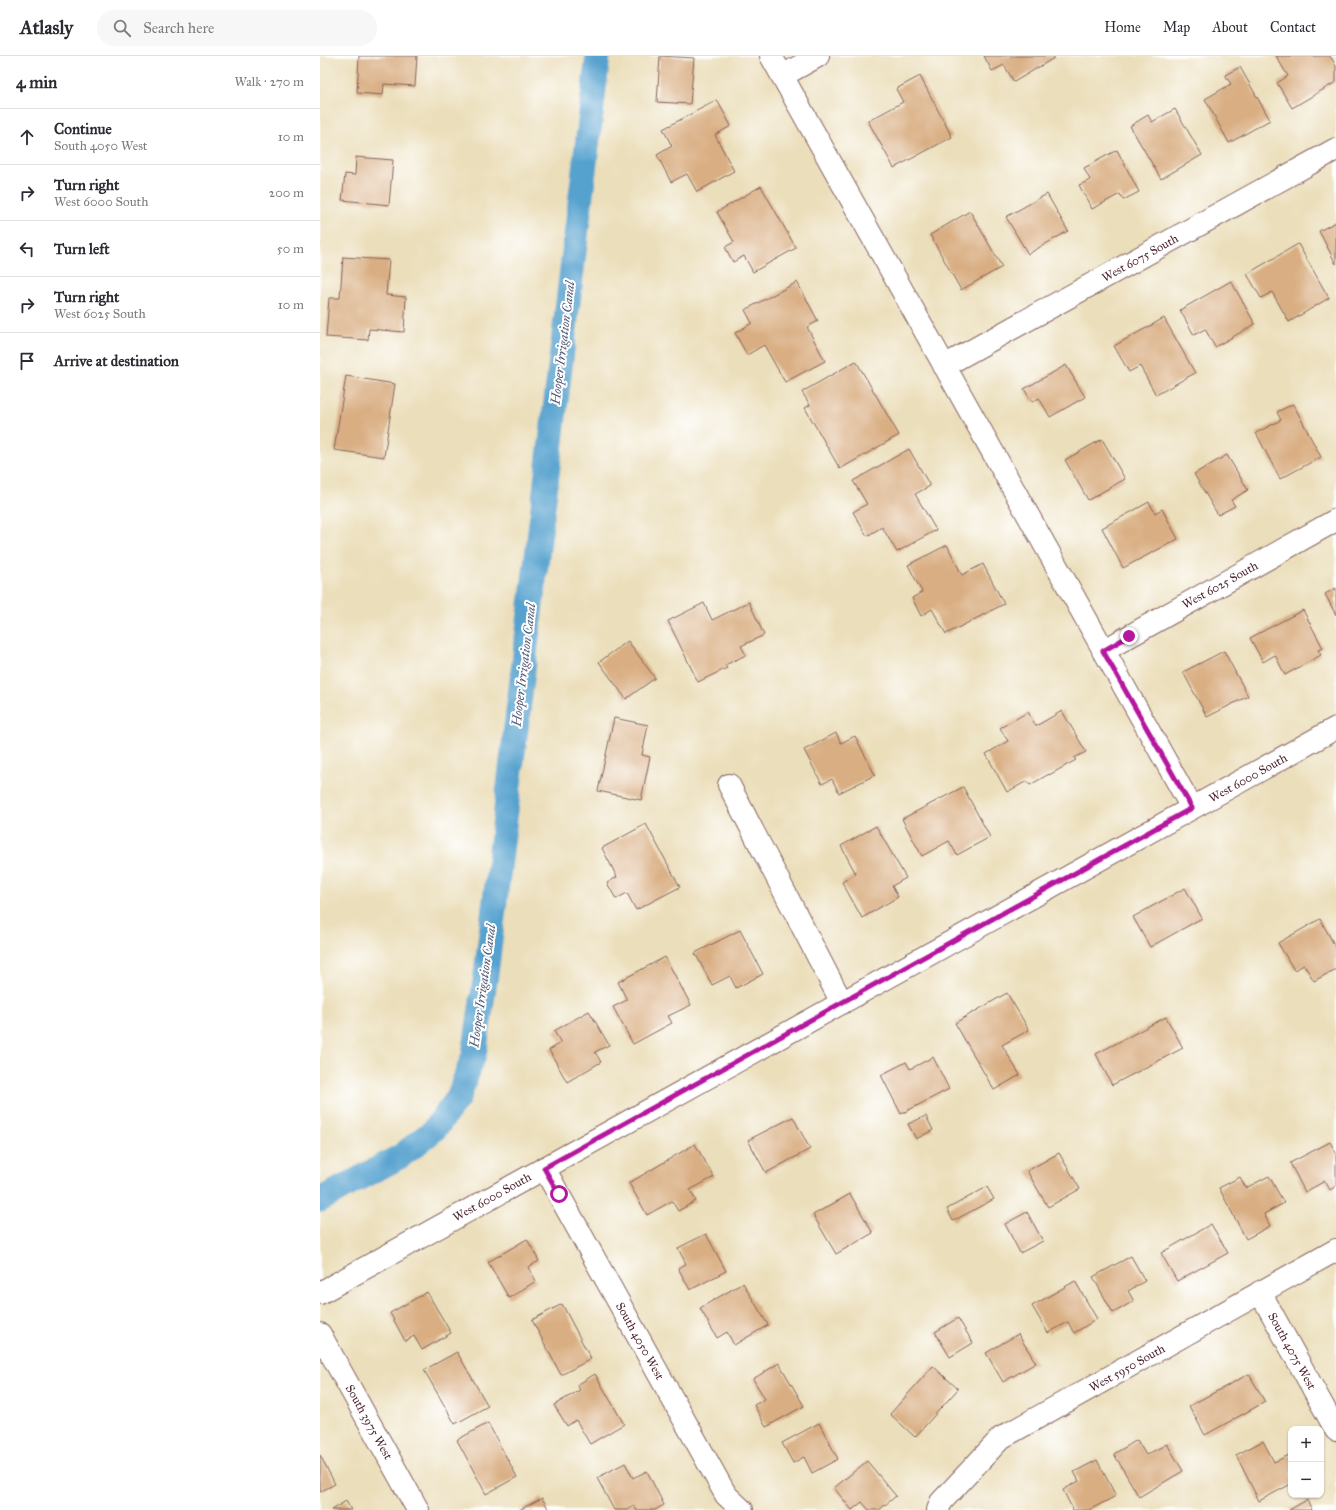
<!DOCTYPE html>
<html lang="en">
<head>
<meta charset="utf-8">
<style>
	:root { --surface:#fff; --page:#f7f7f7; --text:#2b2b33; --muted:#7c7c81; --line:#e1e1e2 }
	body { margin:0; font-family:"IM FELL Great Primer",serif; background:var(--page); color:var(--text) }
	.controls { position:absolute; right:12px; bottom:12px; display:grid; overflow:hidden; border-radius:8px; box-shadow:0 1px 3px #0004 }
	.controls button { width:36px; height:36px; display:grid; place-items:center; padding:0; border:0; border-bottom:1px solid var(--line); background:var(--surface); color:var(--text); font:20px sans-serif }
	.stop { position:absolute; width:12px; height:12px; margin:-9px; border:3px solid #b5179e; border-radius:50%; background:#fff }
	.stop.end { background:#b5179e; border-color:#fff; box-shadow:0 1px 4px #0008 }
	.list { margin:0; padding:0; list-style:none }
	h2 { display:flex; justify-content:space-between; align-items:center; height:52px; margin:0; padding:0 16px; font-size:17px }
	h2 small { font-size:13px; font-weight:400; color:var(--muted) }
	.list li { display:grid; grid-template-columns:26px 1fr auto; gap:12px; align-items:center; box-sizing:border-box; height:56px; padding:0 16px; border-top:1px solid var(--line) }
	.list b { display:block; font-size:15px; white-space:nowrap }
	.list p { margin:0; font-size:13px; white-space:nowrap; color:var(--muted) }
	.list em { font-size:13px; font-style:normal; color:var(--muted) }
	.icon { flex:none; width:22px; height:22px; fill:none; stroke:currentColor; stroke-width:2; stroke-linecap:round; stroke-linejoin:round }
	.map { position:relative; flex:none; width:1016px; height:1454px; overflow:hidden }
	header { display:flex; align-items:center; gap:24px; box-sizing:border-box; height:56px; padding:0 20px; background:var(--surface); border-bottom:1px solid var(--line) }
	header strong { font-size:19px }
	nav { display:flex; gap:22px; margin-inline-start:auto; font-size:14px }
	.search { width:280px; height:36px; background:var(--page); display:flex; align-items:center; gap:10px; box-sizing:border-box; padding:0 14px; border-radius:22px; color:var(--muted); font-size:15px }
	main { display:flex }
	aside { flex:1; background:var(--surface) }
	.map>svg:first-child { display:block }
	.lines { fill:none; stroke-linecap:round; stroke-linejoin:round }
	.canal { stroke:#57a2cf; stroke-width:25 }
	.building { fill:#d9ae82 }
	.minor-casing { stroke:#82625d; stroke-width:24 }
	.minor { stroke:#fff; stroke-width:22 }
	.route { stroke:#b5179e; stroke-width:5 }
	.labels { text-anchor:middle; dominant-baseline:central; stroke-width:4; stroke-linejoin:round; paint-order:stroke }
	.street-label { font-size:12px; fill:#4a1f2b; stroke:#fff }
	.water-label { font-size:13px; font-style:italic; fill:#505a75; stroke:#fff }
</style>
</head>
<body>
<header>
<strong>Atlasly</strong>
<div class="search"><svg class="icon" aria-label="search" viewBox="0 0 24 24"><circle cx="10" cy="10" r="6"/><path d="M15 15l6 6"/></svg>Search here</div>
<nav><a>Home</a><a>Map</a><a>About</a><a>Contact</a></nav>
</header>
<main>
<aside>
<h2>4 min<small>Walk · 270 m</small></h2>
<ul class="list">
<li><svg class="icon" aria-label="ahead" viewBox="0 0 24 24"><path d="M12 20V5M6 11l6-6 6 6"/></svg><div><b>Continue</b><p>South 4050 West</p></div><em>10 m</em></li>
<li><svg class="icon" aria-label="right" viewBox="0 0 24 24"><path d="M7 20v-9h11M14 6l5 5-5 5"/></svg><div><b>Turn right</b><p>West 6000 South</p></div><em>200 m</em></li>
<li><svg class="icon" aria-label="left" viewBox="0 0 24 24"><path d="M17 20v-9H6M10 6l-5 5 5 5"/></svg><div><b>Turn left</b></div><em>50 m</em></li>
<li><svg class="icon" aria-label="right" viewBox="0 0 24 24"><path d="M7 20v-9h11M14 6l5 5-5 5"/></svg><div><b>Turn right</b><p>West 6025 South</p></div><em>10 m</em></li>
<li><svg class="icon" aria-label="arrive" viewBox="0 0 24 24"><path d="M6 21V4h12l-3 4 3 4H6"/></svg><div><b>Arrive at destination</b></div></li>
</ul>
</aside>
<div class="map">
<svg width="1016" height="1454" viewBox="0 0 1016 1454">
	<rect width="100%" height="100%" fill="#fff"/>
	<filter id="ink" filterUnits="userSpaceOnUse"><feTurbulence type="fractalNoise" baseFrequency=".025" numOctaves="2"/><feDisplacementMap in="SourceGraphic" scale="8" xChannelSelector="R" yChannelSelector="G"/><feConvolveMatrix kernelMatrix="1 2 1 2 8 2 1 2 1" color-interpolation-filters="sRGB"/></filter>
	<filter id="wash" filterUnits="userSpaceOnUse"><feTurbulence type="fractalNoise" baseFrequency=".012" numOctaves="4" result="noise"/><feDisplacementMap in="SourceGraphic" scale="16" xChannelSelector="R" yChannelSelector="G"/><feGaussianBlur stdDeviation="0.9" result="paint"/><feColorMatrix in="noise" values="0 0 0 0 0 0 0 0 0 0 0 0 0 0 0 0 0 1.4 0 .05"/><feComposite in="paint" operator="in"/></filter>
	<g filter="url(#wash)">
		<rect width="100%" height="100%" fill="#ebdeba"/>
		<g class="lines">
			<path class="canal" d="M0 1144 81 1100 114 1074 138 1042 154 999 166 918 278 0"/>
		</g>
		<g id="blocks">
			<path class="building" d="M39 0H97L95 30 64 28 63 39 37 37Z
				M340 0 374 2 370 48 337 46Z
				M664 0H733L734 2 694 26 684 9 672 15Z
				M956 0H1010L1016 10V26L972 52 957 27 968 20Z
				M920 11 950 64 909 87 885 43 911 28 905 19Z
				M600 20 632 81 574 112 548 65 583 46 576 33Z
				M397 44 411 70 395 79 414 115 377 136 367 118 351 126 337 99 352 90 343 73Z
				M855 53 882 99 841 123 810 70 828 59 832 66Z
				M797 94 819 136 803 144 800 138 772 153 759 129 770 124 764 112Z
				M36 101 73 104 69 149 22 144 25 118 35 119Z
				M441 130 476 192 433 216 424 200 413 206 405 191 414 186 397 156Z
				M727 138 748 175 708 198 686 161Z
				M650 155 682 211 641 234 610 179Z
				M1016 166V208L999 175Z
				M978 188 1009 242 969 266 952 236 941 242 927 218Z
				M23 201 69 204 66 239 86 241 84 276 49 273 48 284 6 281 9 242H20Z
				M911 225 935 268 895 291 885 273 874 279 860 254Z
				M477 226 498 265 487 271 505 305 465 326 444 289 427 299 415 277 432 267 425 254Z
				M844 262 875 317 836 339 820 310 809 316 794 290Z
				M536 305 579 379 520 413 485 352 490 349 482 336Z
				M746 309 765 341 730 361 719 342 712 346 704 333Z
				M26 320 75 328 64 401 14 394Z
				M973 348 1001 401 960 423 936 377 961 364 957 356Z
				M782 383 805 423 768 444 745 404Z
				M589 393 610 430 595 438 616 474 577 496 562 471 547 480 533 456 547 448 533 425Z
				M907 399 928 434 911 444 915 450 898 459 874 418Z
				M829 446 835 457 842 453 858 483 803 512 782 472Z
				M627 489 642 519 663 508 684 548 626 578 612 553 601 560 592 542 602 536 588 509Z
				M1016 532V559L1005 538Z
				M429 546 444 579 421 590 426 599 405 609 407 612 378 626 348 565 384 547 392 564Z
				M983 554 1003 592 998 594 1001 599 965 619 955 599 943 606 930 582Z
				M308 585 335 622 306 643 279 606Z
				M904 595 928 640 887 661 863 616Z
				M742 655 766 696 754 702 756 704 729 719V718L710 729 707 725 687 736 666 698 688 685 680 672 708 656 716 670Z
				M294 662 328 669 322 699 330 701 321 744 278 735Z
				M516 677 521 687 535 680 555 719 519 737 512 723 502 728 484 694Z
				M643 731 670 781 637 799 629 785 602 800 582 763Z
				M326 768 360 831 316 854 307 837 296 843 287 827 297 821 282 792Z
				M556 770 586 822 572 830 578 841 542 862 522 826 536 818 521 790Z
				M865 832 882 862 830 891 813 861Z
				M1000 863 1016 892V913L994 925 984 909 974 914 958 887Z
				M420 874 443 918 416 932 410 920 392 929 375 897Z
				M345 901 371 949 348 960 352 967 313 988 293 951 307 944 298 926Z
				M687 937 709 974 682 989 700 1019 674 1034 635 967Z
				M269 955 289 989 275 996 281 1006 247 1026 229 994 241 987 234 975Z
				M846 961 863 992 792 1029 776 998Z
				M613 1001 629 1033 581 1058 561 1019 586 1006 590 1013Z
				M606 1060 613 1074 596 1083 588 1068Z
				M473 1061 490 1093 446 1117 428 1084Z
				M1010 1086 1016 1097V1130L1010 1134 1005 1125 985 1136 970 1107Z
				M375 1088 394 1121 370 1134 376 1145 358 1155 352 1145 327 1159 309 1127Z
				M739 1097 760 1133 728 1151 707 1115Z
				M949 1120 964 1147 944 1158 950 1170 926 1183 899 1132 920 1121 926 1132Z
				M667 1131 674 1143 633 1165 627 1153Z
				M530 1138 553 1177 516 1198 493 1159Z
				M707 1156 723 1185 700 1197 685 1168Z
				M891 1168 908 1197 857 1225 841 1197Z
				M386 1178 406 1215 370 1234 358 1212 366 1208 358 1192Z
				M207 1183 219 1205 208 1211 216 1225 189 1242 168 1206Z
				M811 1200 825 1225 808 1235 814 1245 793 1257 773 1221Z
				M755 1225 777 1263 754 1277 748 1266 728 1277 712 1250Z
				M423 1227 448 1269 414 1289 407 1276 397 1282 380 1252Z
				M107 1236 131 1277 102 1294 94 1280 85 1285 70 1257Z
				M242 1248 271 1303 241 1319 212 1264Z
				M638 1262 653 1287 630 1301 615 1276Z
				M698 1278 716 1307 683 1326 666 1297Z
				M137 1296 168 1350 135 1368 104 1314Z
				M459 1307 484 1350 446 1371 434 1349 445 1343 433 1323Z
				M613 1310 638 1333 595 1381 570 1358Z
				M275 1318 304 1368 270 1388 256 1364 247 1370 234 1349 260 1334 257 1329Z
				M929 1318 945 1346 885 1379 869 1350Z
				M168 1367 197 1421 166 1438 137 1384Z
				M499 1367 518 1403 492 1417 484 1401 473 1407 462 1387Z
				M817 1384 826 1399 847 1388 863 1415 819 1441 794 1398Z
				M943 1385 954 1406 969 1399 971 1404V1428L939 1445 916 1399Z
				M0 1399 15 1428 0 1436Z
				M777 1404 796 1440 769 1454H753L743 1434 759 1425 754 1416Z
				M547 1405 576 1440 559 1454H549L542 1446 532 1454 514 1432Z
				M305 1407 313 1422 327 1415 344 1449 335 1454H316L314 1450 307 1454H294L277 1422Z
				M222 1442 229 1454H199Z
				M987 1444 992 1454H969Z
				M26 1445 31 1454H11Z"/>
		</g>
	</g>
	<g filter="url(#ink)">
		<use href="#blocks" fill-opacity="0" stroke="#82625d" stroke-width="1"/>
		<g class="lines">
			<g class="minor-casing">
				<path id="minor" d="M451 0 872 752
					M462 20 498 0
					M624 310 1016 93
					M783 595 1016 464
					M409 729 522 947
					M224 1112 406 1439 422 1454
					M940 1236 1016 1374
					M0 1237 1016 672
					M0 1278 98 1454
					M618 1454 621 1446 681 1382 1016 1194"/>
			</g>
			<use href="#minor" class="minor"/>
		</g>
	</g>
	<g class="lines" filter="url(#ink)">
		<path class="route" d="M239 1138 224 1112 872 752 783 595 809 580"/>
	</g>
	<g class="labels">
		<g class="street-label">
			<text transform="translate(820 202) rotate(-29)">West 6075 South</text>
			<text transform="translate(900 529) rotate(-29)">West 6025 South</text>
			<text transform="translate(928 722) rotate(-29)">West 6000 South</text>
			<text transform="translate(172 1141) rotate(-29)">West 6000 South</text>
			<text transform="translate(320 1285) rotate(61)">South 4050 West</text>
			<text transform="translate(972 1295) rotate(61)">South 4075 West</text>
			<text transform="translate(807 1312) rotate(-29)">West 5950 South</text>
			<text transform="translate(49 1366) rotate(61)">South 3975 West</text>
		</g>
		<g class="water-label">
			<text transform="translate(243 287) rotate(-83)">Hooper Irrigation Canal</text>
			<text transform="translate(204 609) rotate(-83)">Hooper Irrigation Canal</text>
			<text transform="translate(163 930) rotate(-82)">Hooper Irrigation Canal</text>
		</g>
	</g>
</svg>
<div class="controls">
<button>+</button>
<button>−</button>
</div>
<div class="stop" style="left:239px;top:1138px"></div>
<div class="stop end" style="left:809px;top:580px"></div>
</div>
</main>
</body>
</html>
